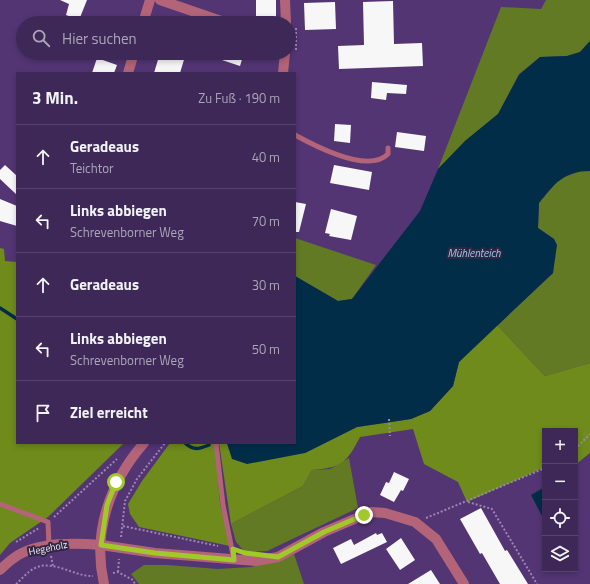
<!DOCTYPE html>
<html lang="de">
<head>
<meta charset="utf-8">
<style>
	:root { --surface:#3e2857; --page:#45305d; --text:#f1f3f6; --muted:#ada6ba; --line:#57446d }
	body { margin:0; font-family:"Titillium Web",sans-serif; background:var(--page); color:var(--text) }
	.controls { position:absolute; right:12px; bottom:12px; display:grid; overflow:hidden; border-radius:0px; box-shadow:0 2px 6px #0003 }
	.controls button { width:36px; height:36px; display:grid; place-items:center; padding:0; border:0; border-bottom:1px solid var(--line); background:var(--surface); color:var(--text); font:20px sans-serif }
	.stop { position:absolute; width:12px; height:12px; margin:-9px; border:3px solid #a1c92a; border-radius:50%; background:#fff }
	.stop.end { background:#a1c92a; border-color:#fff; box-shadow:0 1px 4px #0008 }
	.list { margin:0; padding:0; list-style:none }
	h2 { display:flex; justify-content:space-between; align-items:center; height:52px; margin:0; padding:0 16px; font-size:17px }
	h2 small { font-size:13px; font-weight:400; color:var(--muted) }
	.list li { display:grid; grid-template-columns:26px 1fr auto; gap:12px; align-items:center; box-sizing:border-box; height:64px; padding:0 16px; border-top:1px solid var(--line) }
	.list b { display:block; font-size:15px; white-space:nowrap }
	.list p { margin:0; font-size:13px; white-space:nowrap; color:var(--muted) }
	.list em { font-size:13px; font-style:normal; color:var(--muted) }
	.icon { flex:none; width:22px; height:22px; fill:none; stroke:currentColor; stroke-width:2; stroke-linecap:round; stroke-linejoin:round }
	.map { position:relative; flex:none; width:590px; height:584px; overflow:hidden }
	.search { position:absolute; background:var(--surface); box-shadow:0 2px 6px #0003; left:16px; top:16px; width:280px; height:44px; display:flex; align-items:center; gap:10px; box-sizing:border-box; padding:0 14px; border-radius:22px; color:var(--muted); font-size:15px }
	.panel { position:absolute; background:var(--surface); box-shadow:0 2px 6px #0003; left:16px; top:72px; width:280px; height:372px; border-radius:0px }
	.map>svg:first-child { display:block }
	.green { fill:#627a24 }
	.forest { fill:#6e8b1b }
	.water { fill:#022d49 }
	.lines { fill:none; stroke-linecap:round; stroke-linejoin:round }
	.stream { stroke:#022d49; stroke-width:3.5 }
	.building { fill:#f7f7f7 }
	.path { stroke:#9a87b1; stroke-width:2; stroke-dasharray:2 2; stroke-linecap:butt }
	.service { stroke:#b36479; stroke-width:5 }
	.minor { stroke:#b36479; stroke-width:10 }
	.tertiary { stroke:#b36479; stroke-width:10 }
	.route { stroke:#a1c92a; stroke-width:5 }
	.labels { text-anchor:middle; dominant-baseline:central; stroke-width:4; stroke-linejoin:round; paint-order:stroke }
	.street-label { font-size:10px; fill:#f5efff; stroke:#322642 }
	.water-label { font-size:11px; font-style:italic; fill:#98ccf5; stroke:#322642 }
</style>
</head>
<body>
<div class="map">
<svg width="590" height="584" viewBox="0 0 590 584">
	<rect width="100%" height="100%" fill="#533574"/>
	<path class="green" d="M546 0H590V41L580 52 567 56 540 57 519 74 498 114 465 141 438 169 501 7 541 9Z
		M581 171H590V363L545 376 497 325 553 273 554 239 538 228 539 203 559 179Z
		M295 238 376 265 352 299 338 301 295 276Z
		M349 458 358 508 267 551 245 552 236 542 231 524 303 486 312 470 330 469Z
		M294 554 304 584H139L131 574 144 565H168L218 569 251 567 277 561Z"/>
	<path class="forest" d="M0 248 4 249 5 261 17 262V443H124L48 517 10 543 0 555Z
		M497 325 545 376 590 363V453L575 465V431H545V470L543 468 467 502 458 482 424 464 413 429 360 437C347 462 342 468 312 470L303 486 231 524 219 443H227L229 450 305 453 357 427 411 419 430 411 453 386 459 362Z
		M170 443H215L220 503 230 546 139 527 130 514 128 504 142 481Z"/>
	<path class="water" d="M590 41V171C564 171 554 184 539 203L538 228 554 239 557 245 553 273 459 362 453 386 430 411 411 419 357 427 305 453 247 464 232 459 227 443H295V276L338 301 352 299 420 211 438 169 465 141 498 114 519 75 540 57 567 56 580 52Z
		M543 488 545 492V515L542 516 531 495Z"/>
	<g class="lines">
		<path class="stream" d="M0 308 17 319
			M185 443C194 451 199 449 209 445"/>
	</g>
	<path class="building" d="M60 0H87L79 20 66 15 69 4Z
		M256 0H276V19H256Z
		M393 1 394 44 422 43 423 66 339 69 338 46 364 45 363 2Z
		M335 2 336 29 305 30 304 3Z
		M160 53H186L180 73H154Z
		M207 53H244L240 66 207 55Z
		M97 58 117 65 114 73H92Z
		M372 82 407 85 406 94 387 93 386 100 371 98Z
		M335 124 351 125 350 143 334 141Z
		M397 132 426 136 424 151 395 147Z
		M5 165 17 176V195L0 179V170Z
		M334 165 372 172 369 190 330 183Z
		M0 199 17 206V226L0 221Z
		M295 202 306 204 299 232H295Z
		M331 209 357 216 351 240 329 236 330 234 325 233Z
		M394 472 409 479 403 491 401 490 394 502 380 495 386 482 389 483Z
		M481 508 505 551 507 550 528 584H500L482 553 480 554 460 519Z
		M376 533 377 535 382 533 387 542 341 564 333 548 351 539 354 545Z
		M401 538 415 560 400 570 386 549Z
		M431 570 440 584H408Z"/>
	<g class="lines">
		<path class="path" d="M296 28V50
			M389 419 390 436
			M575 449 590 434
			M468 502 492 509 537 584
			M54 517 117 459
			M426 518 545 468
			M123 526 218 546
			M121 537 125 501 137 479 165 443
			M16 542 39 528
			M51 556 53 566
			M118 572 119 559
			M113 573 118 572 133 580 135 584
			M16 584C22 579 28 571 35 568 53 559 75 577 93 576"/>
		<path class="service" d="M295 135C315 146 368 174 388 154V148
			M216 443 223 505 234 560
			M0 504 48 522 49 546"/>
		<path class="minor" d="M160 0 227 23
			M143 23 150 0
			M128 73 134 53
			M101 545 155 553 256 561 278 557 324 532 371 512 385 513 415 522 436 539 464 584"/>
		<path class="tertiary" d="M285 0 286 23
			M283 73 285 53
			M0 570C6 564 14 557 22 553 44 542 77 543 101 545
			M104 584C92 532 110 482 144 443"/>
	</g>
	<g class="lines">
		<path class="route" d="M116 482 107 505 101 545 155 553 234 560 233 549 245 553 278 557 324 532 364 515"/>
	</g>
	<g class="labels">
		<g class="street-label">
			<text transform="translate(48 548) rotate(-11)">Hegeholz</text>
		</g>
		<g class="water-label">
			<text x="474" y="253">Mühlenteich</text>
		</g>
	</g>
</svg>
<div class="controls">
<button>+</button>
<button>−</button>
<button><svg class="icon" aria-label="locate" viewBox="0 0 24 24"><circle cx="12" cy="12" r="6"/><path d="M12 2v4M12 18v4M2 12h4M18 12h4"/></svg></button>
<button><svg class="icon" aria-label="layers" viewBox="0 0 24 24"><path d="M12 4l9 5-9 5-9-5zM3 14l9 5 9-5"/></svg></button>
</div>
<div class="stop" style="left:116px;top:482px"></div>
<div class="stop end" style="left:364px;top:515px"></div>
<div class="search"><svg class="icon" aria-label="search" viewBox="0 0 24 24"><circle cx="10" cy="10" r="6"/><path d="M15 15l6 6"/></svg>Hier suchen</div>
<section class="panel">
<h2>3 Min.<small>Zu Fuß · 190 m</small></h2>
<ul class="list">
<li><svg class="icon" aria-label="ahead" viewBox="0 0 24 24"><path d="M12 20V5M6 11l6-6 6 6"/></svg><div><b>Geradeaus</b><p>Teichtor</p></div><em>40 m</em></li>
<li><svg class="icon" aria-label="left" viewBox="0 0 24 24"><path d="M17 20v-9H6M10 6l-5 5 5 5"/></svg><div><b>Links abbiegen</b><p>Schrevenborner Weg</p></div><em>70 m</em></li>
<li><svg class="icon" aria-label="ahead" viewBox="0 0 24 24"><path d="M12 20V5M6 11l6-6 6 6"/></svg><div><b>Geradeaus</b></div><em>30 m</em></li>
<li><svg class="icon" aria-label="left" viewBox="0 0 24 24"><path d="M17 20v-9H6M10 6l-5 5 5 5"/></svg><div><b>Links abbiegen</b><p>Schrevenborner Weg</p></div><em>50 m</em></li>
<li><svg class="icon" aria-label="arrive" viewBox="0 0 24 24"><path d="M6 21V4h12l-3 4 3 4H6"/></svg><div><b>Ziel erreicht</b></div></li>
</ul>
</section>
</div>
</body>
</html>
